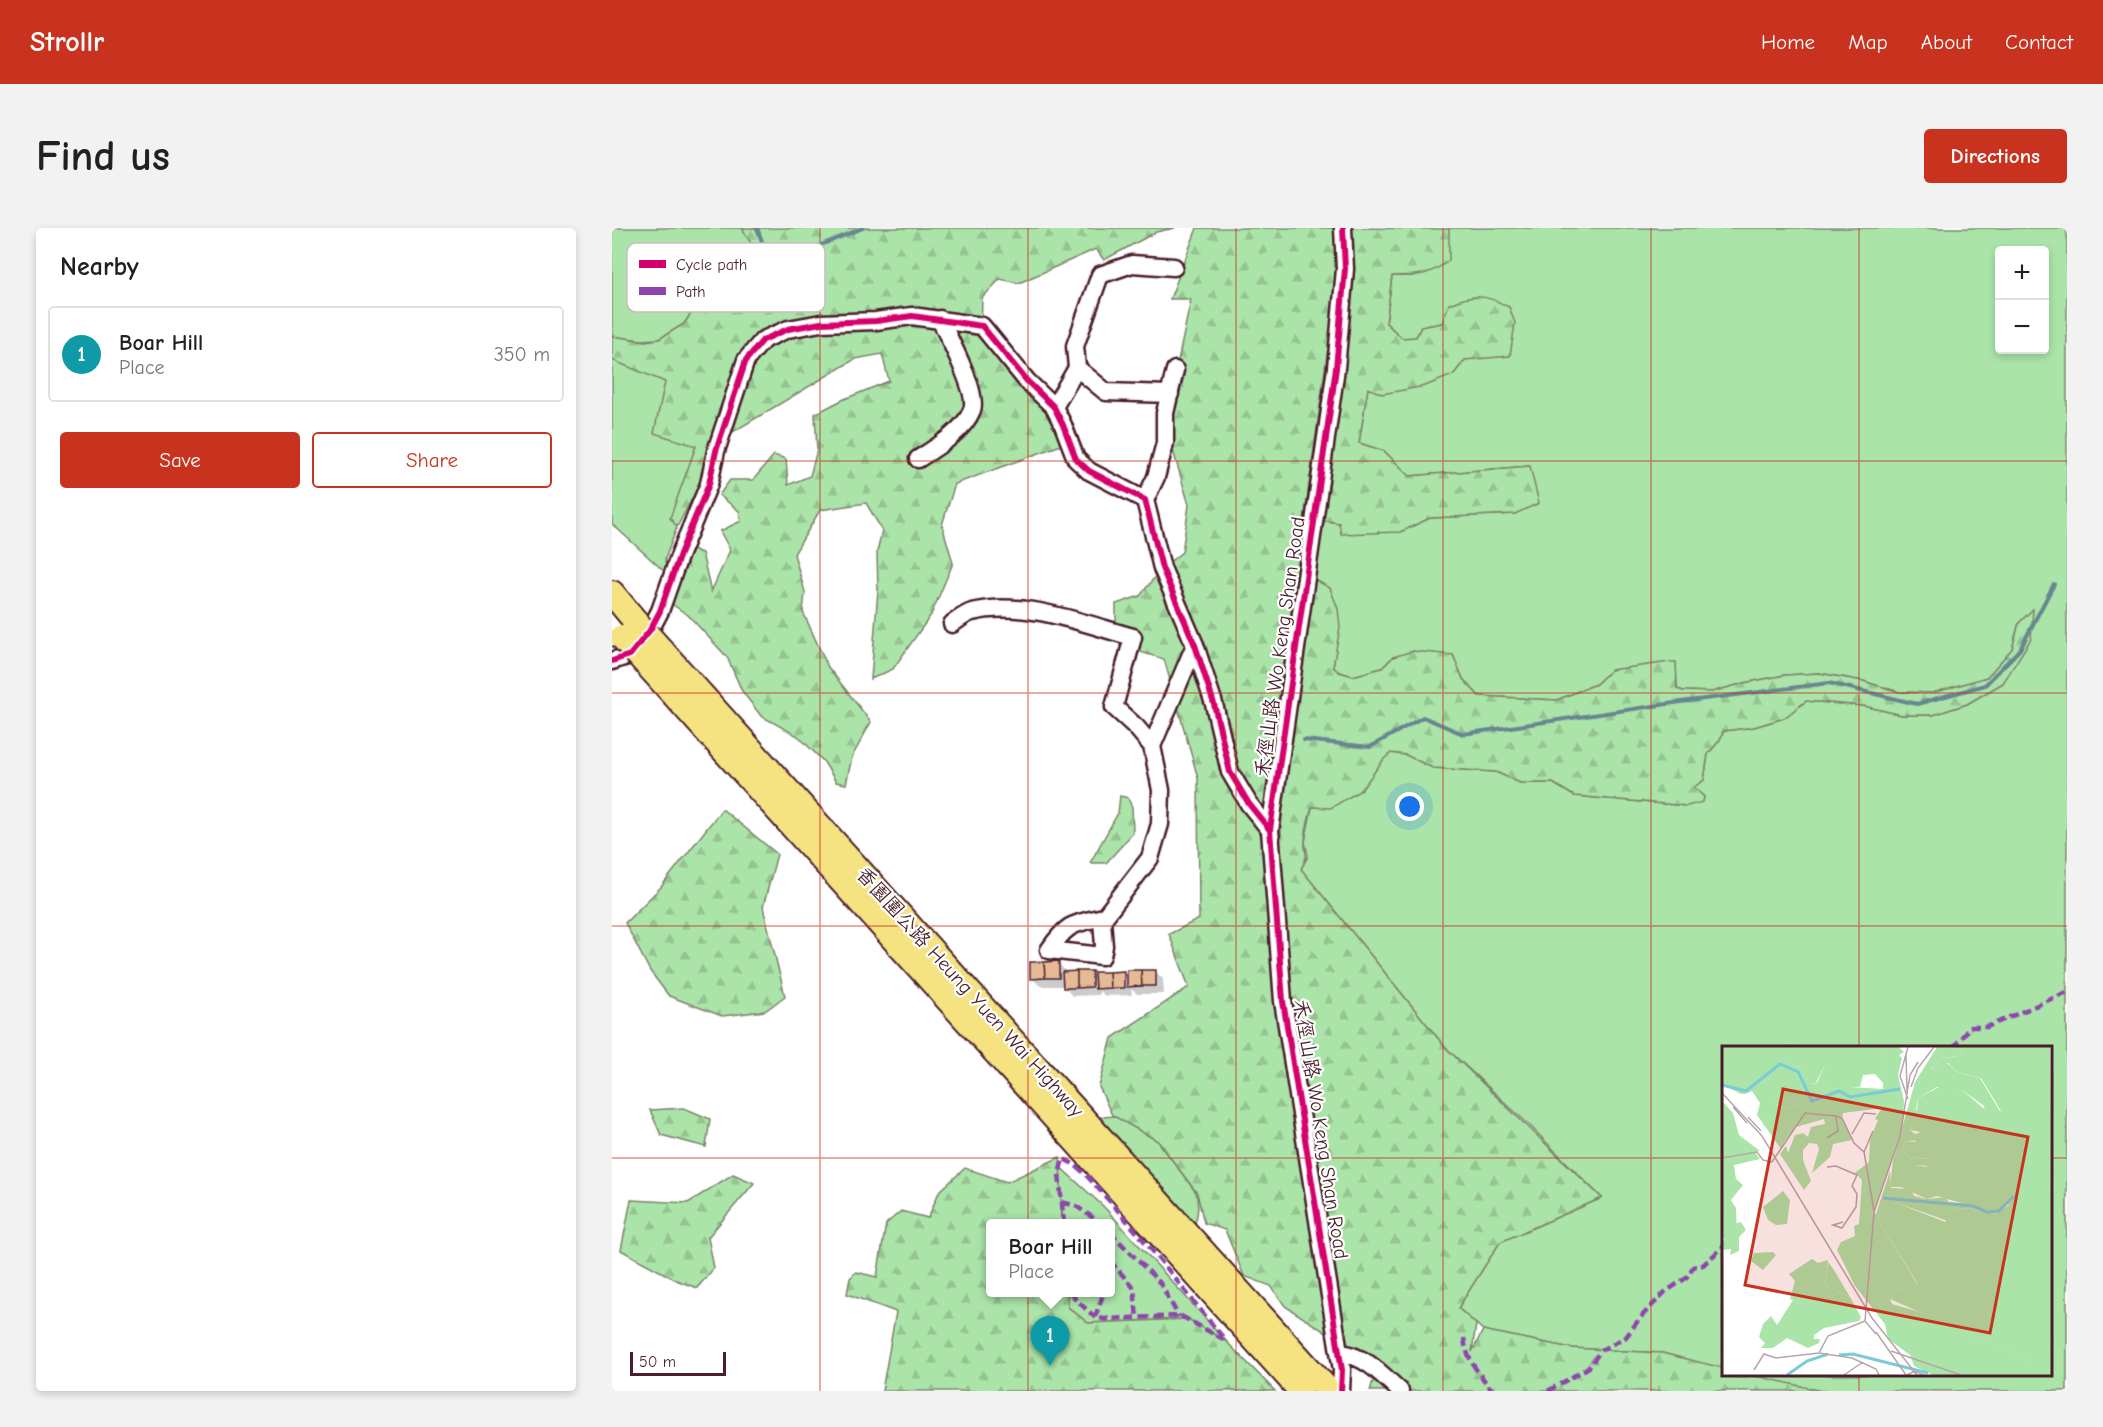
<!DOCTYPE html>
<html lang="en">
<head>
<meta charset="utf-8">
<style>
	:root { --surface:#fff; --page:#f2f2f2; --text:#202124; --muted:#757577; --line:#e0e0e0; --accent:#c8321e }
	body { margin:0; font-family:"Comic Neue","LXGW WenKai TC",sans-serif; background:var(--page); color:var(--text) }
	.controls { position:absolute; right:18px; top:18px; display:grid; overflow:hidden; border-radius:6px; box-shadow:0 3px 9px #0003 }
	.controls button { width:54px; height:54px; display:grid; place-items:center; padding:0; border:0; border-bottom:2px solid var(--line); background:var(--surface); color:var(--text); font:30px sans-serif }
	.scale { position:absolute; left:18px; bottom:15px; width:96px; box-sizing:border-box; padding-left:6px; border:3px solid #4a1f2b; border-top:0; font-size:16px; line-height:21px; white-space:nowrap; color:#4a1f2b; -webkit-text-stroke:4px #fff; paint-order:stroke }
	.you { position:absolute; left:798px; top:579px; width:21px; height:21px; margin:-15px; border:4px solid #fff; border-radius:50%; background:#1a73e8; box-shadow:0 0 0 9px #1a73e833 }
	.badge { display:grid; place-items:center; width:39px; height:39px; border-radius:50%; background:var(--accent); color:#fff; font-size:20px; font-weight:700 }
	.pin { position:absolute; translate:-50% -50px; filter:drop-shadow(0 2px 3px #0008) }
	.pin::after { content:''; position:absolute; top:32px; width:21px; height:18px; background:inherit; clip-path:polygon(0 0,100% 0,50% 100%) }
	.popup { position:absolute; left:374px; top:991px; width:129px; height:78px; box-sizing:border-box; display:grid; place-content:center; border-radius:6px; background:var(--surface); filter:drop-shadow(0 2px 4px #0005); font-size:20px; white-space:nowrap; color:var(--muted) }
	.popup b { font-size:22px; color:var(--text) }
	.popup::after { content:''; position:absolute; left:50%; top:100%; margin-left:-12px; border:12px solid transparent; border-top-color:var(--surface) }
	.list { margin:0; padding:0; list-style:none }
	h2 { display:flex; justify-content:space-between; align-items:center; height:78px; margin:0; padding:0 24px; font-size:26px }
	h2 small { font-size:20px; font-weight:400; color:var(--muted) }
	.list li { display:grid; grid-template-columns:39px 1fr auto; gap:18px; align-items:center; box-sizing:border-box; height:96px; margin:0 12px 12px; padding:0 12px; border:2px solid var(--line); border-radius:6px }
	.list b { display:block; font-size:22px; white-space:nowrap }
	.list p { margin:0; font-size:20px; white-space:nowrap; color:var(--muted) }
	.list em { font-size:20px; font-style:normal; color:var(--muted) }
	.actions { display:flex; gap:12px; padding:18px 24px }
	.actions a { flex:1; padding:14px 0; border:2px solid var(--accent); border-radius:6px; text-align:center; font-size:21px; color:var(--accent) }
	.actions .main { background:var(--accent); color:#fff }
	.map { position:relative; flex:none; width:1455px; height:1163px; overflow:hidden; border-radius:6px }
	header { display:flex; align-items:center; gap:36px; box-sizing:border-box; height:84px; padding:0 30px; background:var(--accent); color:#fff }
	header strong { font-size:28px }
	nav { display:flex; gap:33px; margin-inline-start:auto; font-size:21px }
	.intro { display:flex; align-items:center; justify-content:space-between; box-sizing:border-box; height:144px; padding:0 36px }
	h1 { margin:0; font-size:42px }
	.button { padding:15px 27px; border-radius:6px; background:var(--accent); color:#fff; font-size:21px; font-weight:700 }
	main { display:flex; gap:36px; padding:0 36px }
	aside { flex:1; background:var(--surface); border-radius:6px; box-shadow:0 3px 9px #0003 }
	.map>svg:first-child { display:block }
	.green { fill:#abe4a8; stroke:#7a826a; stroke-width:1.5; fill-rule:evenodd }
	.forest { fill:url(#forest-firs); stroke:#7a826a; stroke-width:1.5 }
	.shadow { fill:#0003 }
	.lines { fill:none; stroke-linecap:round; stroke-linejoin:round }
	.stream { stroke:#678691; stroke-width:4 }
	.building { fill:#e6ba96; stroke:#4a1f2b; stroke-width:1.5 }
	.minor-casing { stroke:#4a1f2b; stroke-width:21 }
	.highway-casing { stroke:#4a1f2b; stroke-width:28 }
	.minor { stroke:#fff; stroke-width:16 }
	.highway { stroke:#f5e382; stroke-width:24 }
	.highway-bridge-casing { stroke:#4a1f2b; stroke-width:28; stroke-linecap:butt }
	.highway-bridge { stroke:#f5e382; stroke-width:24 }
	.quiet { stroke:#8e44ad; stroke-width:4.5; stroke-dasharray:9 4.5; stroke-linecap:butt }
	.cycleway-casing { stroke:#fff; stroke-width:10 }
	.cycleway { stroke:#d6006c; stroke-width:6 }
	.grid { fill:none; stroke:#c8321e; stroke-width:1.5; stroke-opacity:0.55 }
	.labels { text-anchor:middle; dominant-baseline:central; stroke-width:4.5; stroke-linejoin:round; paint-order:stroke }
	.street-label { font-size:20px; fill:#4a1f2b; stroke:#fff }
	.inset-river { fill:none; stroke:#7acbd5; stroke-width:3 }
	.inset-road { fill:none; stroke:#b7a5aa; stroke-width:1.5 }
	.view { fill:#c8321e; fill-opacity:0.15; stroke:#c8321e; stroke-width:3 }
	.inset-edge { fill:none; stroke:#4a1f2b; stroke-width:3 }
	.key { fill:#fff; stroke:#c9bcbf; stroke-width:1.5 }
	.key-label { font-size:16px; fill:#4a1f2b }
</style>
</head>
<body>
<header>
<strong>Strollr</strong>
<nav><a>Home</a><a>Map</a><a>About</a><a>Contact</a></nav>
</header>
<div class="intro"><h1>Find us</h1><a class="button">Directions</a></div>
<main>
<aside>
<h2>Nearby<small></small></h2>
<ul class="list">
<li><span class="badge" style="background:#0f9aa8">1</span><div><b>Boar Hill</b><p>Place</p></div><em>350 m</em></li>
</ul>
<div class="actions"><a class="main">Save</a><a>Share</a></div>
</aside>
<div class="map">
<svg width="1455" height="1163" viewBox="0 0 1455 1163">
	<defs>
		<pattern id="forest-firs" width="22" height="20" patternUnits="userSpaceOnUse" patternTransform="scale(1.5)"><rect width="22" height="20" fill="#abe4a8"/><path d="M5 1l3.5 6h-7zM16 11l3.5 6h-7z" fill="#95c391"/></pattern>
	</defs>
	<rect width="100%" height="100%" fill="#fff"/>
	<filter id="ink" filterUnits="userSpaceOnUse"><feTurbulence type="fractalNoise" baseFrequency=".0167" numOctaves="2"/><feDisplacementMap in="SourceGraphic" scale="12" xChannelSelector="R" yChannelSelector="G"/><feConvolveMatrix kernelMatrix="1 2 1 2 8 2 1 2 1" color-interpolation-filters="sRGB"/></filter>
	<g filter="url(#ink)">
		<path class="green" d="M0 0H132L147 29 142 44 86 75 72 96 47 111 30 112 0 108Z
			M837 0H1455V1163H1195L1131 1147 1438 1146V820H1112L1111 1141 1050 1125 959 1120 871 1102 846 1080 888 1014 990 970 915 895 833 819 689 641 696 628 693 614 700 579 749 562 772 530 779 525 794 527 821 540 884 544 908 555H941L962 568 1075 578 1092 569 1081 559 1092 552 1096 526 1107 513 1112 503 1142 499 1172 490 1194 473 1252 478 1290 487H1321L1355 476 1391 455 1407 395 1400 421 1375 449 1321 465 1287 464 1251 453 1207 445 1173 447 1132 455 1100 464 1071 463 1065 461 1064 435 999 442 984 456 945 472 867 468 851 451 841 427 781 429 770 440 741 448 727 444 721 439 723 424 700 350 708 292 788 304 818 290 903 286 917 238 797 248 772 223 747 215 756 159 841 147 853 132 830 95 809 99 804 109 790 110 774 95 780 48H801ZM1388 22H1432V122H1388Z
			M0 130 55 151 84 218 62 289 65 299 53 331 54 345 0 296Z
			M502 888 546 913 583 963C588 975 586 988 581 1000L479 890Z
			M446 937 491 978 615 1114 576 1091 476 1095 456 1079V1065L498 1064V996L451 995Z"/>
		<path class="forest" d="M130 0H563L544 4 492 32 484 21 407 55 388 51 370 70 369 108 445 193 449 217 343 256 330 297 341 335 319 387 281 441 259 451 266 362 265 324 270 302 254 275 208 282 182 326 193 364 191 384 216 439 259 494 240 529 234 556 224 554 212 534 186 508 149 488 130 463 115 429 76 387 55 373 78 320 90 325 99 364 118 322 108 303 129 293 127 283 107 267 118 252H141L162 227 174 231 176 257 198 248 205 222 203 186 230 172 277 153 270 126 243 131 119 205 89 254 65 299 58 290 84 218 42 205 53 154 0 132V108L33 113 47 111 72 96 90 69 142 44 147 29Z
			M585 0H724L723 69 660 525 658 560V602L668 620 672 554 700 350 718 360 726 381 728 399 721 439 727 444 741 448 770 440 781 429 801 423 841 427 851 451 867 468 945 472 984 456 999 442 1058 434H1064L1065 461 1071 463 1100 464 1132 455 1173 447 1207 445 1251 453 1287 464 1321 465 1375 449 1400 421 1407 395 1421 381 1419 411 1391 455 1355 476 1321 487H1290L1252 478 1194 473 1172 490 1142 499 1112 503 1107 513 1096 526 1092 552 1082 559 1092 569 1091 574 1075 578 962 568 941 555H908L884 544 821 540 794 527 779 525 772 531 749 562 719 580 700 579C697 589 693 602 693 613 692 629 698 623 689 641L833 819 990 970 888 1014 846 1080 864 1096 860 1124 871 1102 959 1120 1050 1125 1111 1140 1112 1146 1140 1147 1210 1163H758L761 1153 744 1124 673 1078 659 1058 632 1048 613 1002 592 995 585 965 546 913 500 887 487 859 500 810 577 759 557 706 587 691 586 550 552 431 508 418 504 400V376L528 368 550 340 570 324 577 277 553 195 579 71H558Z
			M737 0 837 1V32C818 48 805 48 780 48L774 95 790 110 804 109 809 99 830 95 837 76C862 66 873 66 897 79L903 95 898 128 853 132 841 147 813 158 770 166 756 160 747 215 772 223 798 248 918 238 927 275 903 286 818 290 788 304 729 306 727 295 708 292Z
			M508 568 516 570 520 579 521 605 494 635H478L506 585Z
			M110 581 165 626 151 679 173 768 153 783 110 788 57 768 38 743 13 695 49 659Z
			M72 880 98 891 94 919 49 907 38 882Z
			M448 929 450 995 378 996V1064L455 1065 456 1079 476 1095 576 1091 615 1114 663 1163H270L284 1084 235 1066 238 1050 244 1044 265 1049 274 996 289 983 316 990 327 964 353 940 395 954Z
			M121 946 142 955 96 1009 102 1040 85 1060 64 1052 9 1022 19 972 76 975Z"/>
		<path class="shadow" d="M446 735 455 745H479L484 750 511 745 516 750 543 743 551 751 552 766H525L519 761 520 767 493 768 487 763V767L460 768 452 758H428L420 750Z"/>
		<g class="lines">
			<path class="stream" d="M145 0 154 24 161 33 179 34 204 19 251 0
				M692 512 758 519 811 489 851 506 1069 474 1217 455 1305 476 1373 457 1408 421 1442 356"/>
		</g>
		<path class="building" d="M447 733V750H433L432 734Z
			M418 734H432L433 750 418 751Z
			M515 742H529L530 758 515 759Z
			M529 742H544V758H530Z
			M465 743V760H451L450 744Z
			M465 743H480V759L465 760Z
			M512 743V760H498L497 744Z
			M482 744H497L498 760 483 761Z"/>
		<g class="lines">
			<g class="minor-casing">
				<path id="minor" d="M465 140 494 164 558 166
					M442 179 465 140 463 118 488 47 520 36 562 39
					M306 231C325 219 352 203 360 182 367 165 336 109 328 91
					M533 272 544 249 553 215V185L563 142
					M340 396C346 392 353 386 360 384 410 371 473 396 521 409L502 479 524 499 540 518 549 562 548 596 538 630 490 692 492 718 490 728 437 722C454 698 458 696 487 690L490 692
					M0 433 18 427 38 402 48 383 68 326 97 256 104 223 134 132 151 112 176 101 209 95 264 93 300 88 370 98 415 153 442 179 451 197 464 231 477 243 533 272 550 340 583 417 602 476 618 544 637 576 658 602
					M540 518 583 417
					M727 1124C756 1130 767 1144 788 1163
					M729 1163 730 1142 727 1124 671 773 658 602 724 140 733 41 731 0"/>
			</g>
			<g class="highway-casing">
				<path id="highway" d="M0 365 25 395
					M409 822 717 1163
					M394 836 689 1163"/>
			</g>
			<use href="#minor" class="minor"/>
			<use href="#highway" class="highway"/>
			<g class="highway-bridge-casing">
				<path id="highway-bridge" d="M25 395 409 822
					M10 409 394 836"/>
			</g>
			<use href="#highway-bridge" class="highway-bridge"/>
			<path class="quiet" d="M1341 820 1358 799H1375L1455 764
				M450 974 464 978 490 996
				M452 996 447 946 451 931C467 936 481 955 492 967 534 1013 573 1063 613 1112L569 1088 492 1091 483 1089 492 1064
				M498 1004 548 1055 567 1089
				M498 1033 522 1060 525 1090
				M460 1064 463 1071 483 1089
				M852 1110C854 1132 868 1147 881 1163
				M936 1163 977 1139 989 1122 1014 1109 1028 1090 1053 1064 1074 1050 1081 1039 1091 1037 1112 1018"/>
			<g class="cycleway-casing">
				<path id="cycleway" d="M0 433 18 427 38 402 48 383 68 326 97 256 104 223 134 132 151 112 176 101 209 95 264 93 300 88 370 98 415 153 442 179 451 197 464 231 477 243 533 272 550 340 583 417 602 476 618 544 637 576 658 602
					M729 1163 730 1142 727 1124 671 773 658 602 724 140 733 41 731 0"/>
			</g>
			<use href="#cycleway" class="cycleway"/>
		</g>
	</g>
	<path class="grid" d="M208 0V1163M416 0V1163M624 0V1163M831 0V1163M1039 0V1163M1247 0V820M0 233H1455M0 465H1455M0 698H1455M0 930H1112M1438 930H1455M1247 1146V1163"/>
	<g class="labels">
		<g class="street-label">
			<text transform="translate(668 419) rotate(-82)">禾徑山路 Wo Keng Shan Road</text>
			<text transform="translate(358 764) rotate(48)">香園圍公路 Heung Yuen Wai Highway</text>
			<text transform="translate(709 901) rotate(81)">禾徑山路 Wo Keng Shan Road</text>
		</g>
	</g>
	<g transform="translate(1110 818)">
		<rect width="330" height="330" fill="#fff"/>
		<path d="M0 1H160L162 38 153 28 141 29 138 41H127L119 34 112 38 106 35 103 18 94 37 89 38 77 21 58 14 53 17 44 30 21 42 24 46 47 33 56 21 72 25 80 37 84 55 65 63 52 57 51 62 65 70 68 83 59 103 35 69 38 57 30 45 23 48H19L0 38ZM243 1H328L330 321H321L168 253 177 243 196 238 156 174 160 163 175 157 223 176 232 164 247 162 274 168 287 159 285 156 278 164 268 165 215 150 205 153 179 141H168L171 115 204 121 208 113 187 111 180 104 183 95 193 96 198 86 188 84 191 77H194L196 52 219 40 240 44 266 66 279 65 259 32 235 26 226 17 208 24 221 12 236 10ZM0 55 11 67 17 89 38 105 33 106 38 113 12 119 14 133 21 139 9 154 14 162 15 186 4 196 0 190ZM106 216 112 224 128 251 103 240Z" fill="#abe4a8"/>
		<path d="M160 1H177L182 6 177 9 180 12 176 29 182 55 181 78 152 166 154 168 168 125 169 142 189 143 192 150 205 153 225 151 226 156 250 158 268 165 278 164 288 154 280 165 274 168 247 162 232 164 226 175 175 157 160 164 156 174 196 239 177 243 168 253 170 258 201 267 308 315 312 309 320 312 322 321H330V329H211L192 320 188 309 166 293 163 278 133 240 115 204 119 196 133 190 132 180 137 178 140 134 133 127 147 116 148 94 156 74 153 73 160 62 121 67 120 73 130 94 111 98 108 111 90 127 97 103 95 98 87 97 81 104V114L89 135 82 144 58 108 64 100 66 107 73 89 81 87 86 91 89 81 103 78 102 73 74 81 62 96 68 83 61 79 65 71 38 58 45 54 65 63 84 55 80 37 72 25 56 22 47 33 24 47 20 42 44 30 47 19 58 13 77 21 90 38 95 37 103 18 108 20 106 35 111 37 119 32 127 41 161 43ZM215 1H243L236 10 221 12 208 24 225 17 235 26 258 32 279 67H263L262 60 240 44 215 41 196 52 194 64 201 67V76L191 77 188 84 193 88 207 84 208 94 183 95 180 104 187 111 208 113V120L174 118 171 115 193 36ZM61 145 68 154 65 178 54 179 46 174 41 161ZM19 176 24 184 17 191V205L8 209 9 203 0 204V195L10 189 12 178ZM51 206 54 209 41 224 29 215 32 207ZM90 213 96 217 106 214 103 240 128 251 139 271 137 275 102 282 92 289V293H98L97 297 86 302 65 292 51 302H39L43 297 37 291 41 278 49 270 55 279 71 254 68 253 73 235 67 228Z" fill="#abe4a8"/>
		<path class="inset-river" d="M0 39 24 45 58 18 76 26 90 55 117 45 128 51 178 43M161 152 251 160 265 166 277 165 292 150M117 309 131 308 206 327M65 329 85 315 106 308"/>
		<path class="inset-road" d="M184 8 185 45M189 41 196 22 212 1M0 47 40 90 150 272 195 329M186 53 178 30 186 1M11 61 25 77M26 71 39 85M130 88 142 67 154 68M105 92 116 85 114 70M142 106 151 85M0 112 35 106 41 114 50 116 83 67 114 70 120 72 132 97 142 106 152 165M105 121 114 120 135 129 130 140 135 148 134 161 120 182 111 179 121 176M143 275 106 290 97 307 130 312 154 323 157 329M154 286 184 329M154 288 143 275 152 166 178 90 188 29 196 16M169 305 239 329M32 324 42 308 54 312 97 307M122 329 141 316M185 329 192 325 202 329"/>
		<path class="view" d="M61 43 306 91 268 287 23 239Z"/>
		<rect width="330" height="330" class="inset-edge"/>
	</g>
	<rect x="15" y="15" width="198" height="69" rx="9" class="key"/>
	<rect x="27" y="32" width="27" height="8" fill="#d6006c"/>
	<rect x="27" y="59" width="27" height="8" fill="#8e44ad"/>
	<g class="key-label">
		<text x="64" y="42">Cycle path</text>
		<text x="64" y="69">Path</text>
	</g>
</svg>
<div class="controls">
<button>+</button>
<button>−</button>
</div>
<div class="scale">50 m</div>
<div class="you"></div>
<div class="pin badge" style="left:438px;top:1138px;background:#0f9aa8">1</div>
<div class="popup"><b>Boar Hill</b>Place</div>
</div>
</main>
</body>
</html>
